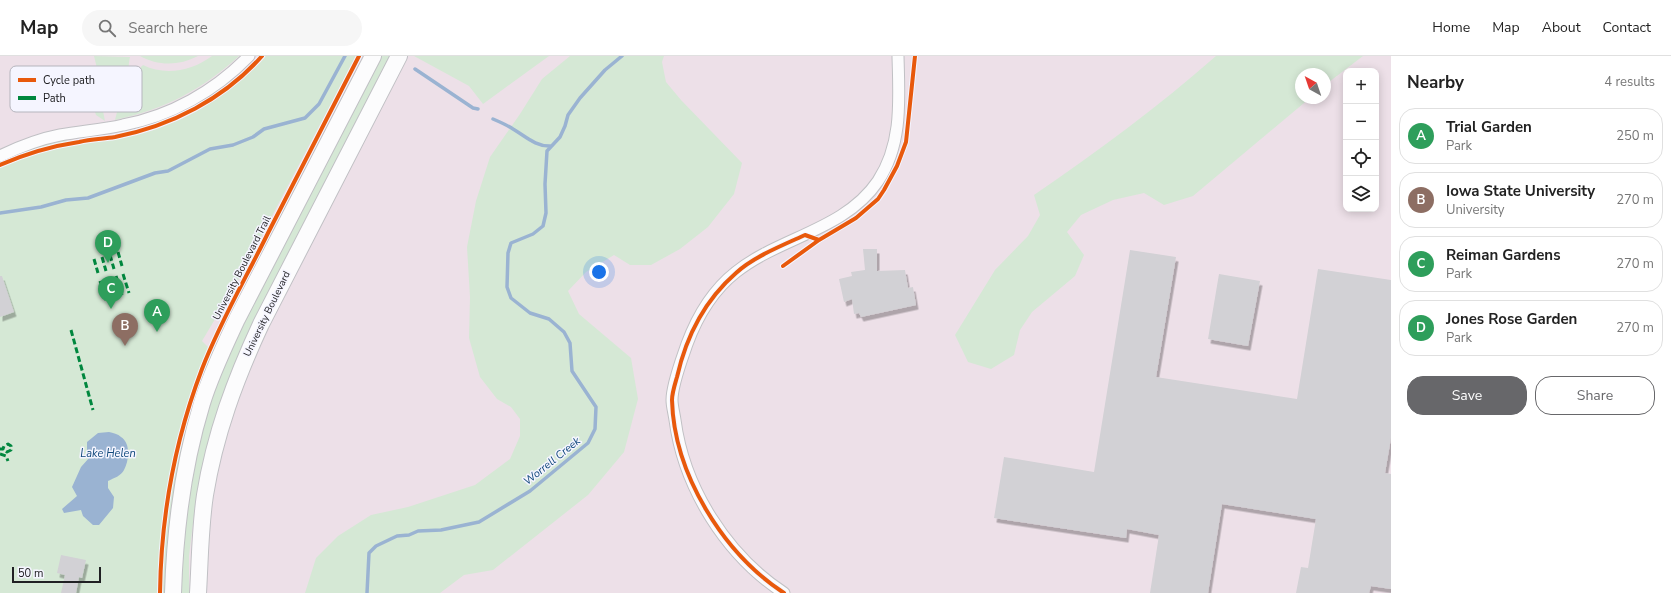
<!DOCTYPE html>
<html lang="en">
<head>
<meta charset="utf-8">
<style>
	:root { --surface:#fff; --page:#f6f6f6; --text:#222; --muted:#767676; --line:#e0e0e0; --accent:#67676a }
	body { margin:0; font-family:"Nunito Sans",sans-serif; background:var(--page); color:var(--text) }
	.controls { position:absolute; right:12px; top:12px; display:grid; overflow:hidden; border-radius:8px; box-shadow:0 2px 10px #0003 }
	.controls button { width:36px; height:36px; display:grid; place-items:center; padding:0; border:0; border-bottom:1px solid var(--line); background:var(--surface); color:var(--text); font:20px sans-serif }
	.compass { position:absolute; left:1295px; top:12px; width:36px; height:36px; border-radius:50%; background:var(--surface); box-shadow:0 2px 10px #0003; rotate:320deg }
	.scale { position:absolute; left:12px; bottom:10px; width:89px; box-sizing:border-box; padding-left:4px; border:2px solid #202023; border-top:0; font-size:11px; line-height:14px; white-space:nowrap; color:#202023; -webkit-text-stroke:3px #f5f5ff; paint-order:stroke }
	.you { position:absolute; left:599px; top:216px; width:14px; height:14px; margin:-10px; border:3px solid #fff; border-radius:50%; background:#1a73e8; box-shadow:0 0 0 6px #1a73e833 }
	.badge { display:grid; place-items:center; width:26px; height:26px; border-radius:50%; background:var(--accent); color:#fff; font-size:13px; font-weight:700 }
	.pin { position:absolute; translate:-50% -33px; filter:drop-shadow(0 1px 2px #0008) }
	.pin::after { content:''; position:absolute; top:21px; width:14px; height:12px; background:inherit; clip-path:polygon(0 0,100% 0,50% 100%) }
	.list { margin:0; padding:0; list-style:none }
	h2 { display:flex; justify-content:space-between; align-items:center; height:52px; margin:0; padding:0 16px; font-size:17px }
	h2 small { font-size:13px; font-weight:400; color:var(--muted) }
	.list li { display:grid; grid-template-columns:26px 1fr auto; gap:12px; align-items:center; box-sizing:border-box; height:56px; margin:0 8px 8px; padding:0 8px; border:1px solid var(--line); border-radius:16px }
	.list b { display:block; font-size:15px; white-space:nowrap }
	.list p { margin:0; font-size:13px; white-space:nowrap; color:var(--muted) }
	.list em { font-size:13px; font-style:normal; color:var(--muted) }
	.actions { display:flex; gap:8px; padding:12px 16px }
	.actions a { flex:1; padding:9px 0; border:1px solid var(--accent); border-radius:16px; text-align:center; font-size:14px; color:var(--accent) }
	.actions .main { background:var(--accent); color:#fff }
	.icon { flex:none; width:22px; height:22px; fill:none; stroke:currentColor; stroke-width:2; stroke-linecap:round; stroke-linejoin:round }
	.map { position:relative; flex:none; width:1391px; height:537px; overflow:hidden }
	header { display:flex; align-items:center; gap:24px; box-sizing:border-box; height:56px; padding:0 20px; background:var(--surface); border-bottom:1px solid var(--line) }
	header strong { font-size:19px }
	nav { display:flex; gap:22px; margin-inline-start:auto; font-size:14px }
	.search { width:280px; height:36px; background:var(--page); display:flex; align-items:center; gap:10px; box-sizing:border-box; padding:0 14px; border-radius:22px; color:var(--muted); font-size:15px }
	main { display:flex }
	aside { flex:1; background:var(--surface) }
	.map>svg:first-child { display:block }
	.education { fill:#ede0e8; fill-rule:evenodd }
	.green { fill:#d5e8d5 }
	.water { fill:#9ab3d2 }
	.lines { fill:none; stroke-linecap:round; stroke-linejoin:round }
	.stream { stroke:#9ab3d2; stroke-width:3.5 }
	.building { fill:#d2d1d5; filter:url(#shadow) }
	.street-casing { stroke:#c0c0c4; stroke-width:13 }
	.secondary-casing { stroke:#c0c0c4; stroke-width:18 }
	.street { stroke:#fcfcfd; stroke-width:11 }
	.secondary { stroke:#fcfcfd; stroke-width:16 }
	.quiet { stroke:#00873e; stroke-width:3; stroke-dasharray:6 3; stroke-linecap:butt }
	.cycleway-casing { stroke:#f5f5ff; stroke-width:6 }
	.cycleway { stroke:#e8590c; stroke-width:4 }
	.labels { text-anchor:middle; dominant-baseline:central; stroke-width:3; stroke-linejoin:round; paint-order:stroke }
	.street-label { font-size:10px; fill:#202023; stroke:#f5f5ff }
	.water-label { font-size:11px; font-style:italic; fill:#0f477b; stroke:#f5f5ff }
	.key { fill:#f5f5ff; stroke:#b5b5bd; stroke-width:1 }
	.key-label { font-size:11px; fill:#202023 }
</style>
</head>
<body>
<header>
<strong>Map</strong>
<div class="search"><svg class="icon" aria-label="search" viewBox="0 0 24 24"><circle cx="10" cy="10" r="6"/><path d="M15 15l6 6"/></svg>Search here</div>
<nav><a>Home</a><a>Map</a><a>About</a><a>Contact</a></nav>
</header>
<main>
<div class="map">
<svg width="1391" height="537" viewBox="0 0 1391 537">
	<defs>
		<filter id="shadow"><feDropShadow dx="2.5" dy="4.5" stdDeviation="0" flood-color="#0004"/></filter>
	</defs>
	<rect width="100%" height="100%" fill="#eaeaef"/>
	<path class="education" d="M0 0H1391V537H0ZM1346 15H1376V153H1346ZM1301 18H1325V42H1301Z"/>
	<path class="green" d="M94 0 130 1C127 14 130 20 129 32 128 45 115 49 105 45Z
		M140 0H198C179 10 158 10 140 0Z
		M212 0H239C202 34 165 53 115 64L117 56C122 50 129 48 133 41 139 28 130 20 143 9 165 20 192 15 212 0Z
		M266 0H356L240 221 202 285 219 302 202 347 173 537H0V100L59 79 73 89C95 86 116 84 137 79 187 66 232 38 266 0Z
		M379 0H391L252 268 227 329 202 416 196 443 189 500V537H179L183 472 198 386 212 339 237 278Z
		M414 0H549L483 48 469 30Z
		M570 0H664L662 6 666 26 681 44 742 107 734 138 708 171 680 193 651 209H630L614 199 586 216 568 235 579 258 631 302 638 343 624 396 588 439 493 514 464 519 440 537H305L316 502 338 480 371 459 408 451 475 429 510 403 520 380V363L511 351 497 343 480 321 469 282 470 241 467 191 476 145 490 101 520 58 542 23Z
		M1216 0H1363L1325 29V18H1301V42H1310L1193 140 1164 149 1144 137 1113 144 1081 159 1067 176 1084 199 1075 220 1032 256 1020 274 1014 299 991 313 968 306 955 279 995 214 1028 180 1040 159 1034 139C1097 96 1158 51 1216 0Z
		M93 50 101 51 103 55 105 65 96 59Z"/>
	<path class="water" d="M109 376C113 377 118 378 121 381 131 387 129 405 124 414 121 420 114 422 108 425V432L114 441 113 452 99 469H93L83 460 81 454 64 457 62 453 77 440 72 431 81 411 89 402 87 395V386L98 377Z"/>
	<g class="lines">
		<path class="stream" d="M415 13 473 52 478 53
			M493 63C500 66 507 69 513 73 525 80 536 91 551 90
			M0 157 41 151 66 144 88 142 155 117 168 115 210 93 233 89 253 81 264 73 305 62 319 48 345 0
			M367 537 369 497 376 490 397 480 409 479 418 475 441 474 479 466 530 435 588 387 595 373 596 351 572 315 570 287 564 276 549 263 530 257 511 242 507 231 508 197 511 187 533 178 543 170 546 157 545 128 547 95 560 81 565 70 568 59 580 42 605 14 622 0"/>
	</g>
	<path class="building" d="M863 193H877V215L905 214 908 232 913 231 916 249 861 261 859 257 854 258 852 243 844 246 839 223 852 220 851 216 865 214Z
		M1130 194 1176 201 1156 321 1297 343 1318 213 1391 224V382L1385 417 1391 418V533L1371 530 1369 537H1296L1301 511 1308 512 1316 463 1222 448 1208 537H1150L1159 479 1127 473 1126 482 994 462 1004 401 1094 416Z
		M1219 218 1260 225 1248 290 1208 283Z
		M0 220H2L14 256 0 261Z
		M61 499 86 504 82 522 79 521 76 537H61L65 519 57 517Z"/>
	<g class="lines">
		<g class="street-casing">
			<path id="street" d="M0 100C19 91 39 83 60 79 81 75 102 74 123 69 171 60 215 35 249 0
				M784 537C726 499 684 432 675 364 674 357 672 350 672 344 672 328 682 303 687 288 697 261 713 234 736 216 780 181 845 174 878 125 903 87 899 43 898 0"/>
		</g>
		<g class="secondary-casing">
			<path id="secondary" d="M173 537C175 473 183 409 202 347 211 318 224 291 237 263L373 0
				M198 537C200 504 200 472 205 439 215 378 235 324 261 268L399 0"/>
		</g>
		<use href="#street" class="street"/>
		<use href="#secondary" class="secondary"/>
		<path class="quiet" d="M118 196 122 210
			M110 199 114 213
			M102 201 106 215
			M94 203 98 217
			M123 218 129 237
			M116 220 122 239
			M108 222 113 241
			M100 225 106 244
			M71 274 93 354
			M0 393H3L4 390 8 388 11 390V394L7 396 3 393
			M0 398 6 400 8 405"/>
		<g class="cycleway-casing">
			<path id="cycleway" d="M0 109C25 98 52 90 79 86 91 83 103 83 115 81 171 70 224 43 262 0
				M783 210 819 184 856 162 878 143 884 134 897 110 906 86 915 0
				M160 537C161 461 175 384 202 313 220 266 246 222 268 177 298 118 329 59 359 0
				M784 537C723 497 674 418 672 344 672 337 675 328 677 321 686 281 705 244 736 217 753 201 783 189 805 179L819 184"/>
		</g>
		<use href="#cycleway" class="cycleway"/>
	</g>
	<g class="labels">
		<g class="street-label">
			<text transform="translate(242 212) rotate(-63)">University Boulevard Trail</text>
			<text transform="translate(267 258) rotate(-64)">University Boulevard</text>
		</g>
		<g class="water-label">
			<text x="108" y="397">Lake Helen</text>
			<text transform="translate(552 405) rotate(-39)">Worrell Creek</text>
		</g>
	</g>
	<rect x="10" y="10" width="132" height="46" rx="6" class="key"/>
	<rect x="18" y="22" width="18" height="4" fill="#e8590c"/>
	<rect x="18" y="40" width="18" height="4" fill="#00873e"/>
	<g class="key-label">
		<text x="43" y="28">Cycle path</text>
		<text x="43" y="46">Path</text>
	</g>
</svg>
<div class="controls">
<button>+</button>
<button>−</button>
<button><svg class="icon" aria-label="locate" viewBox="0 0 24 24"><circle cx="12" cy="12" r="6"/><path d="M12 2v4M12 18v4M2 12h4M18 12h4"/></svg></button>
<button><svg class="icon" aria-label="layers" viewBox="0 0 24 24"><path d="M12 4l9 5-9 5-9-5zM3 14l9 5 9-5"/></svg></button>
</div>
<svg class="compass" viewBox="-18 -18 36 36"><path d="M0-13l5 13h-10z" fill="#e53935"/><path d="M0 13l5-13h-10z" fill="#767676"/></svg>
<div class="scale">50 m</div>
<div class="you"></div>
<div class="pin badge" style="left:157px;top:276px;background:#2e9e5b">A</div>
<div class="pin badge" style="left:125px;top:290px;background:#8d6e63">B</div>
<div class="pin badge" style="left:111px;top:253px;background:#2e9e5b">C</div>
<div class="pin badge" style="left:108px;top:207px;background:#2e9e5b">D</div>
</div>
<aside>
<h2>Nearby<small>4 results</small></h2>
<ul class="list">
<li><span class="badge" style="background:#2e9e5b">A</span><div><b>Trial Garden</b><p>Park</p></div><em>250 m</em></li>
<li><span class="badge" style="background:#8d6e63">B</span><div><b>Iowa State University</b><p>University</p></div><em>270 m</em></li>
<li><span class="badge" style="background:#2e9e5b">C</span><div><b>Reiman Gardens</b><p>Park</p></div><em>270 m</em></li>
<li><span class="badge" style="background:#2e9e5b">D</span><div><b>Jones Rose Garden</b><p>Park</p></div><em>270 m</em></li>
</ul>
<div class="actions"><a class="main">Save</a><a>Share</a></div>
</aside>
</main>
</body>
</html>
